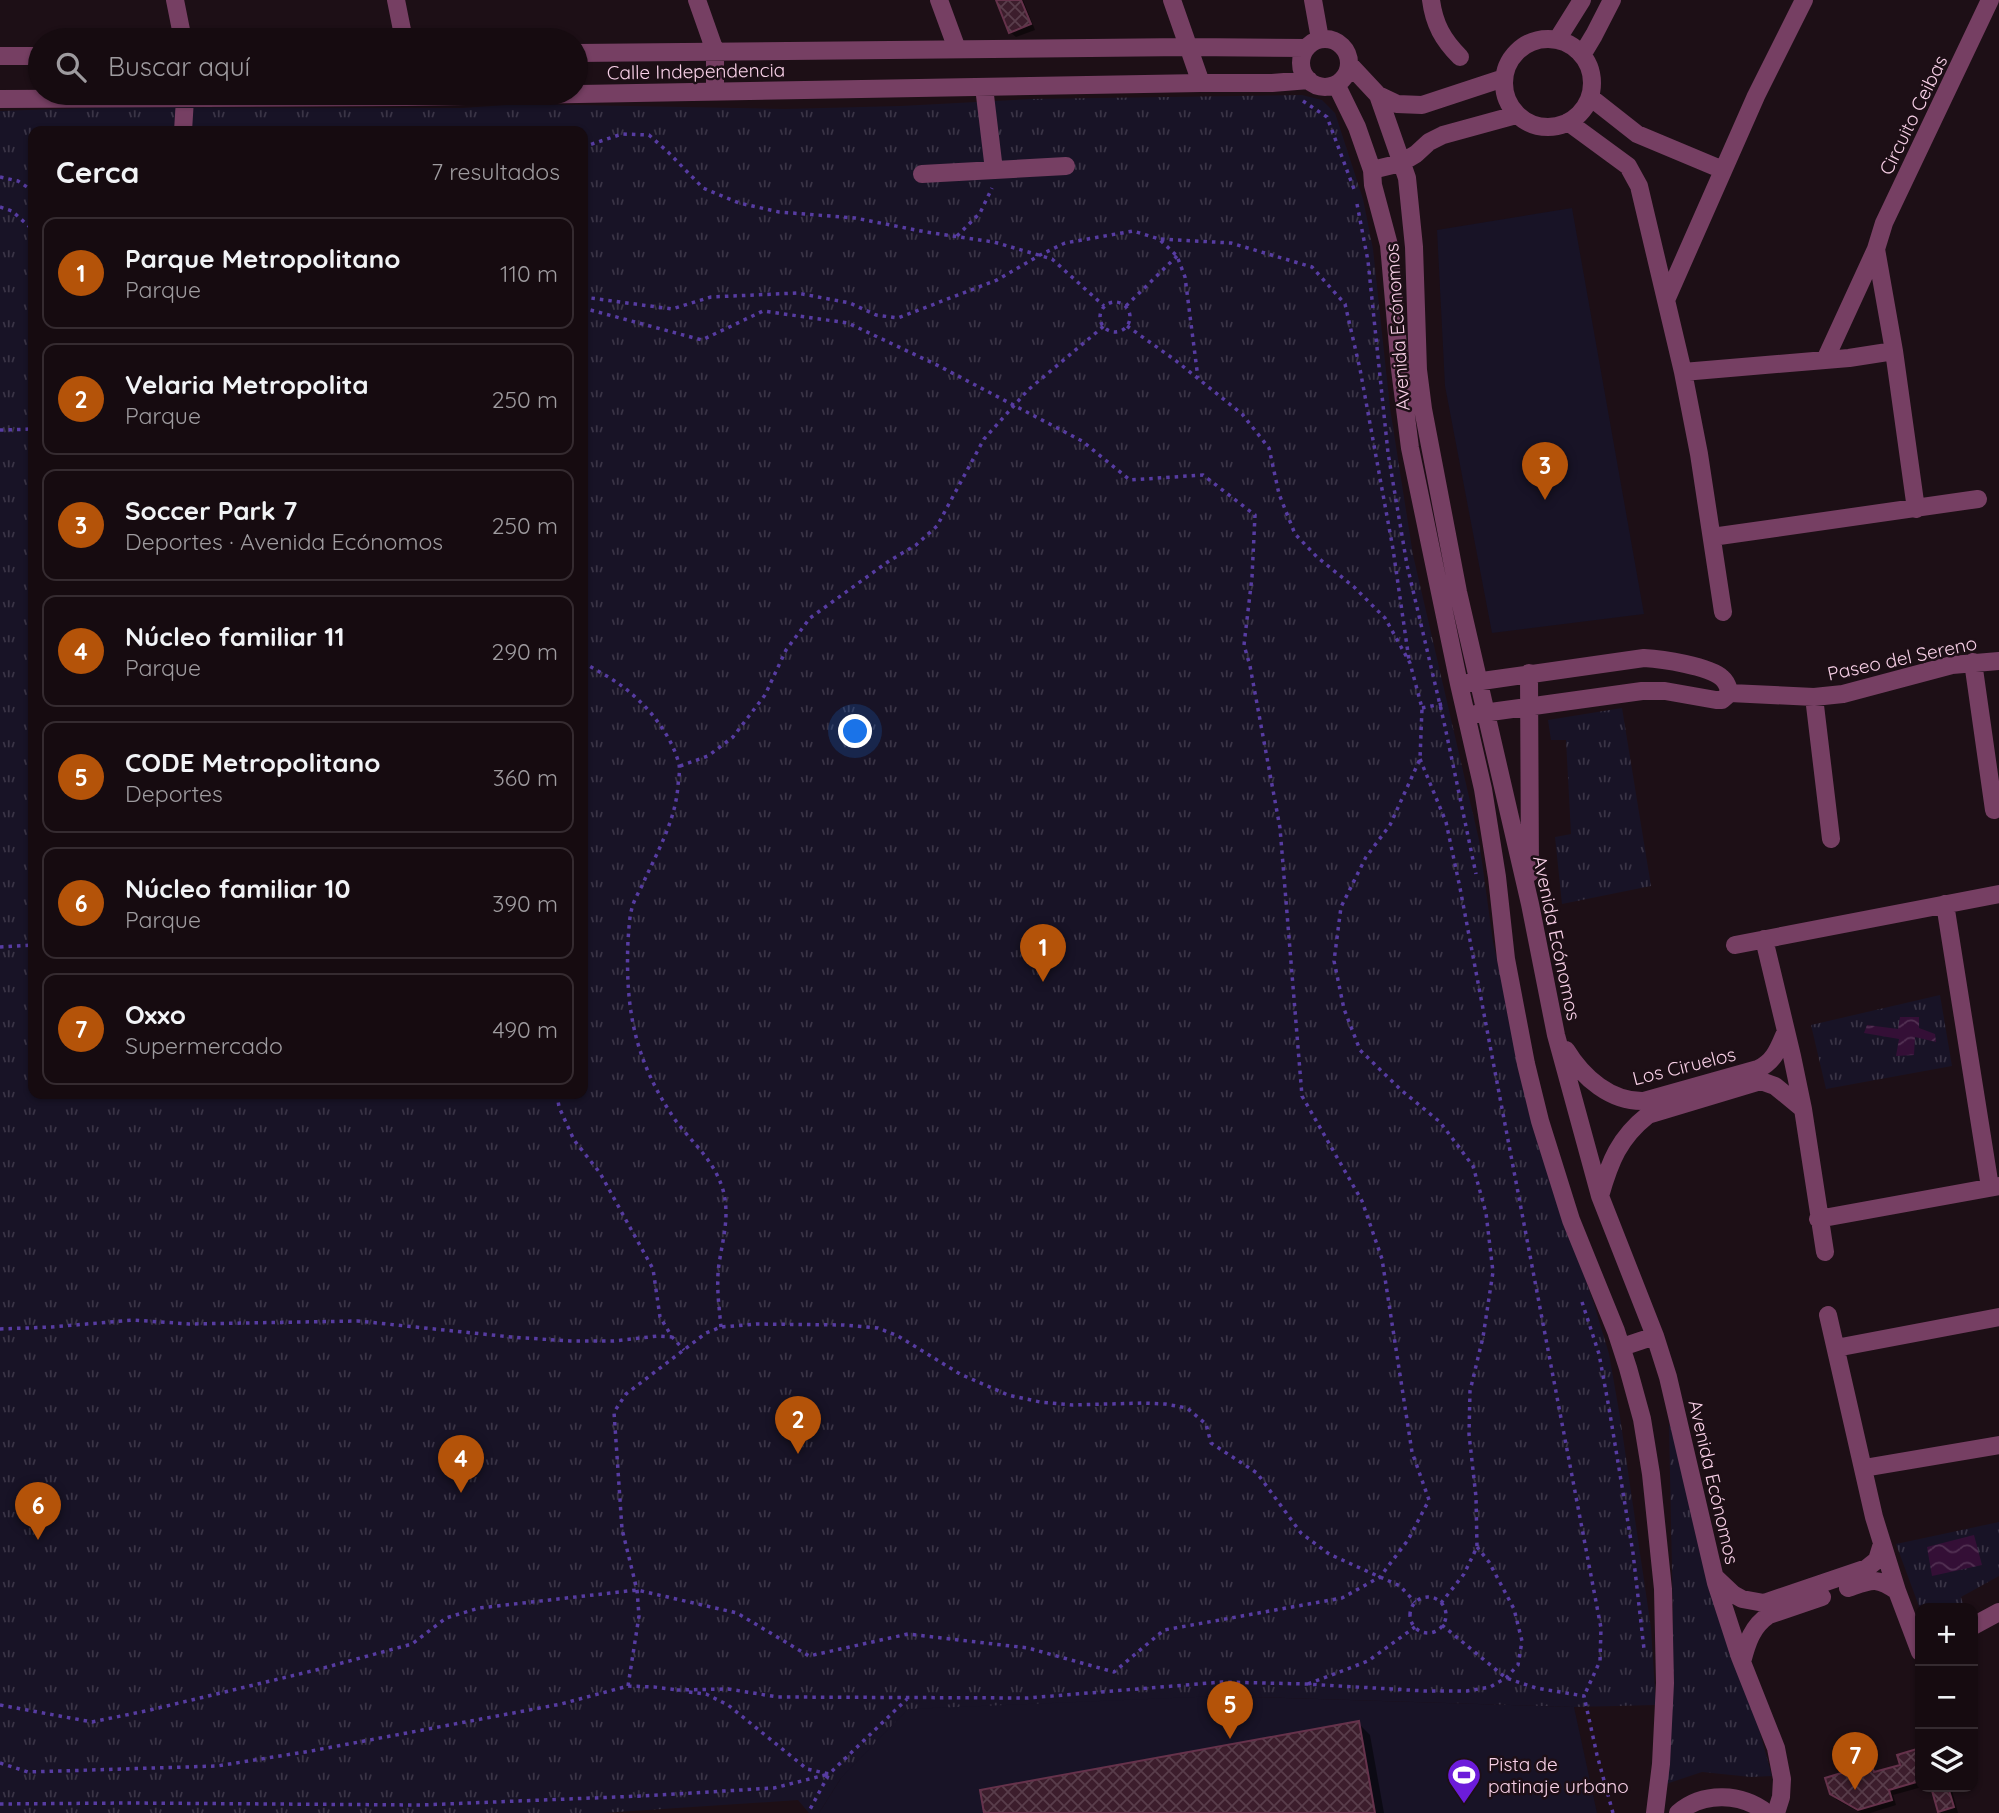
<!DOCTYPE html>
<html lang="es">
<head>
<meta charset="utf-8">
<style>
	:root { --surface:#160b10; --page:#23191e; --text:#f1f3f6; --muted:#9e9b9f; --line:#352b30; --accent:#b45309 }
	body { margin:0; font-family:Quicksand,sans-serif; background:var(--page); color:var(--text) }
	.controls { position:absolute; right:21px; bottom:21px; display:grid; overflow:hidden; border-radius:14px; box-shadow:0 2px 5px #0004 }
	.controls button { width:63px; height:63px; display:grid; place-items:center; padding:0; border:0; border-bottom:2px solid var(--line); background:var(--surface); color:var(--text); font:35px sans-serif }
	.you { position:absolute; left:856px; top:732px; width:24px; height:24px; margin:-18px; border:5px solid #fff; border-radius:50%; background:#1a73e8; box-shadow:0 0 0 10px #1a73e833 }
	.badge { display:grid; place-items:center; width:46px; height:46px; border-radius:50%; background:var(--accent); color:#fff; font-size:23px; font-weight:700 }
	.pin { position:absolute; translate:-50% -58px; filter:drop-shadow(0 2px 4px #0008) }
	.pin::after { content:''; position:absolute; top:37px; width:24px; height:21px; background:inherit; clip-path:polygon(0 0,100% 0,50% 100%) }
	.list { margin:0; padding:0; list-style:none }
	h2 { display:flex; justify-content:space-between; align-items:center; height:91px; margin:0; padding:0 28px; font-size:30px }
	h2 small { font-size:23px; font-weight:400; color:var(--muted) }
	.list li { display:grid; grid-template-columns:46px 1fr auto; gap:21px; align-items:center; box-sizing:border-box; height:112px; margin:0 14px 14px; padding:0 14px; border:2px solid var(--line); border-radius:14px }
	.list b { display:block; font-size:26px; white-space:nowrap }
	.list p { margin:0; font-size:23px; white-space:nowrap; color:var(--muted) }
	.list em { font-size:23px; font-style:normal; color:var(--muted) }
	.icon { flex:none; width:38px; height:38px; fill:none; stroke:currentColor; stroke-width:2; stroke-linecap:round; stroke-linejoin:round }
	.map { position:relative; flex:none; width:1999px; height:1813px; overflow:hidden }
	.search { position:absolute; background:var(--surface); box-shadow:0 2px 5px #0004; left:28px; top:28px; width:560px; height:77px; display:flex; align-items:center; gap:18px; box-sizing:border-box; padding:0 24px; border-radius:38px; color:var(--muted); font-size:26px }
	.panel { position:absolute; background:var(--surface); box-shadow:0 2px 5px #0004; left:28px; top:126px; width:560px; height:973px; border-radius:14px }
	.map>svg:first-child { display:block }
	.grass { fill:url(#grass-tufts); fill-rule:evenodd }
	.garden { fill:#181326 }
	.water { fill:url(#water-waves) }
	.shadow { fill:#0007 }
	.building { fill:url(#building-cross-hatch); stroke:#65324b; stroke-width:2 }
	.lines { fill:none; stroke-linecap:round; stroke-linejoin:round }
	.path { stroke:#573ca2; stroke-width:3.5; stroke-dasharray:3.5 5; stroke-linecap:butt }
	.minor { stroke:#763f63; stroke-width:18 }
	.labels { text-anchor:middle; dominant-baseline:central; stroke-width:5; stroke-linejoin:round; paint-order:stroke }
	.street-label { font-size:19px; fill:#f9d1e8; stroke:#1d0f16 }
	.poi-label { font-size:19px; fill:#f9d1e8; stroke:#1d0f16; text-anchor:start }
</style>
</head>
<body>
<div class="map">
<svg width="1999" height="1813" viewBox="0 0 1999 1813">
	<defs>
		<pattern id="grass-tufts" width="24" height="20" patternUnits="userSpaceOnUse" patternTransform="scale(1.75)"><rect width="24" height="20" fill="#181326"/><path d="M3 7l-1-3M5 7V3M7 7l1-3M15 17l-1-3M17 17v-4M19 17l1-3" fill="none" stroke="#3a3446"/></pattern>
		<pattern id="water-waves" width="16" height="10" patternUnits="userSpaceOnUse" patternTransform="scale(1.75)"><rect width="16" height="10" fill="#340f36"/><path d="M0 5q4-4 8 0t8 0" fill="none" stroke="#523153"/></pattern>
		<pattern id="building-cross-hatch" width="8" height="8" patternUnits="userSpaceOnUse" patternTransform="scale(1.75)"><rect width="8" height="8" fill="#3c1d2c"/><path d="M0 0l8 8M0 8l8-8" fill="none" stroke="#593d4b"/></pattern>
	</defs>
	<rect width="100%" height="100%" fill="#1d0f16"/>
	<path class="grass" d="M1302 95 1322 100 1335 113 1363 199 1373 249 1390 408 1413 555 1479 840 1493 942 1545 1162 1594 1304 1609 1354 1620 1417 1651 1628 1656 1705 1574 1707 1220 1696 841 1778 819 1813H809L798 1800 602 1813H0V111L111 107 463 108 522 104 785 109 901 106 1030 99ZM33 131H583V1094H33Z
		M1622 708 1651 886 1562 904 1555 837 1571 834 1566 740H1551L1548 720Z
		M1940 995 1952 1066 1826 1089 1811 1025Z
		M1669 1425 1675 1426 1772 1776 1751 1777 1702 1772 1663 1785 1673 1619Z
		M1999 1522V1576L1961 1597 1964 1608 1920 1609 1896 1544Z"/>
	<path class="garden" d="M1572 208 1644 614 1492 633 1445 386 1437 230Z
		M1220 1696 1574 1707 1597 1813H819L841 1778 908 1709Z"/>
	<path class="water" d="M1900 1017H1919V1028L1935 1034 1936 1042 1915 1037 1914 1055 1896 1056 1899 1039 1864 1033 1867 1025 1898 1029Z
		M1974 1535 1982 1565 1932 1576 1927 1547Z"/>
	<path class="shadow" d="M998 0H1023L1035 30 1016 37 1010 32Z
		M1358 1723 1370 1735 1384 1813H986Z
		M1920 1750V1787H1922L1893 1795 1896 1805 1870 1813H1861L1837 1800 1831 1794 1870 1766 1876 1773 1902 1766 1899 1756Z
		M1933 1787H1951L1958 1813H1941Z"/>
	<path class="building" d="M996 0H1021L1031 24 1009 33Z
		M1359 1721 1375 1813H984L980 1790Z
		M1920 1748V1781L1889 1790 1892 1800 1858 1810 1830 1794 1825 1778 1871 1764 1874 1772 1900 1765 1897 1755Z
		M1931 1787H1948L1954 1807 1938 1812Z"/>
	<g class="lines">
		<path class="path" d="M1303 101 1327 117 1354 189
			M583 147 622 134 649 135 668 152 703 188 739 203 779 212 855 218 926 232 994 242 1052 259 1104 306
			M0 177 18 181 33 191
			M1357 204 1368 261 1388 453 1407 565 1444 722 1476 874
			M0 207 12 211 33 230
			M957 236 980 213 992 188
			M1161 239 1231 243 1312 267 1345 304 1360 369 1393 549 1409 660
			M583 297 672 309 711 297 797 293 850 303 876 315 898 318 997 280 1040 255 1065 243 1133 231 1159 239 1177 256 1185 277 1198 378
			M1100 317a15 15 0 1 1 30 0a15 15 0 1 1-30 0Z
			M1126 306 1177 256
			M1127 326 1175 360 1242 414 1269 448 1279 494 1295 534 1317 557 1354 587 1385 618 1410 663 1422 708 1420 759 1390 825 1366 857 1341 907 1334 961 1344 1009 1360 1050 1401 1090 1440 1122 1473 1166 1486 1213 1493 1272 1483 1337 1470 1391 1469 1434 1476 1497 1477 1547 1464 1574 1441 1603
			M0 430 33 429
			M583 662C595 670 608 676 619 684 645 702 671 733 679 764 680 770 679 778 678 785 676 818 659 849 645 879 641 889 634 899 632 908 629 918 629 930 628 940 625 1010 635 1062 676 1121 694 1145 714 1160 723 1190 730 1216 723 1238 719 1264 716 1285 719 1306 721 1327
			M1422 708 1447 703
			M1420 759 1446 822 1460 888 1601 1628 1600 1661 1584 1696
			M680 766 708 756 733 737 765 695 786 650 810 618 889 561 916 545 937 526 984 439 1028 390 1104 326
			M0 947 33 945
			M557 1094 559 1107 574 1140 600 1173 653 1269 660 1317 672 1337 684 1350
			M1582 1302 1599 1354 1609 1408 1633 1553 1644 1649
			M0 1329 52 1327 133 1320 189 1324 358 1321 511 1337 570 1341H614L658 1336 672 1337
			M1410 1615a18 18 0 1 1 36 0a18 18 0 1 1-36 0Z
			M1442 1625 1506 1678 1536 1688 1584 1696 1597 1755 1613 1813
			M1308 1684 1368 1661 1415 1627
			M628 1686 639 1616 637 1590 622 1529 614 1412 626 1394 706 1333 721 1327 756 1324 844 1325 878 1328 898 1336 960 1374 1008 1395 1040 1402 1073 1405 1143 1403 1165 1404 1187 1408 1206 1424 1211 1443 1257 1473 1301 1533 1329 1554 1400 1586 1415 1602
			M677 1690 728 1689 778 1697 1028 1698 1222 1682 1306 1684 1425 1691H1467L1490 1687 1506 1678 1518 1665 1522 1641 1514 1609 1489 1562 1477 1547
			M689 1692 706 1694 728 1705 807 1769 829 1774 907 1699
			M0 1705 92 1722 150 1710 316 1670 412 1644 446 1618 479 1608 637 1590 737 1613 809 1656 908 1634 1028 1648 1114 1672 1164 1630 1342 1598 1380 1577 1408 1540 1429 1500 1412 1452 1382 1259 1362 1201 1302 1096 1280 828 1250 666 1244 645 1252 577 1255 515 1203 475 1130 480 1082 441 939 366 848 323 763 311 702 340 583 308
			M0 1763 28 1772 217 1766 311 1751 561 1704 628 1686 654 1687 678 1690
			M0 1804 127 1803 421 1805 641 1796 774 1788 829 1774 808 1813"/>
		<path class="minor" d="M175 0 183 40
			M396 0 404 40
			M697 0 715 51V92
			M939 0 957 49
			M1172 0 1201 83
			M1313 0 1320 39
			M1431 0C1434 24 1443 40 1460 57
			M1504 83a44 44 0 1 1 88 0a44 44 0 1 1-88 0Z
			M1301 63a24 24 0 1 1 48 0a24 24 0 1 1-48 0Z
			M1557 40 1582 0
			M576 53 1188 47 1306 48
			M1582 55 1594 35 1612 0
			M0 56H40
			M1349 64 1378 95 1407 178 1414 247 1418 370 1423 409 1458 592 1530 904 1556 1035 1600 1196 1655 1336 1668 1377 1716 1583 1740 1657 1776 1748 1782 1779 1781 1797 1776 1813
			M1336 84 1357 127 1372 170 1373 185 1389 245 1400 369 1410 448 1459 684 1483 789 1497 877 1506 959 1526 1064 1540 1121 1571 1220 1616 1331 1628 1368 1642 1419 1651 1474 1663 1589 1665 1683 1661 1764 1655 1813
			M984 87 994 170
			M1378 95 1397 104 1422 105 1504 78
			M1590 97 1637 134 1723 170
			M0 99 407 97 1201 83H1272L1309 80
			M1568 122 1628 166 1639 186 1683 372 1699 454 1723 612
			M183 131 185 99
			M1372 170 1401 163 1416 154 1429 142 1443 135 1516 115
			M922 174 1066 166
			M1876 249 1894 351 1916 509
			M1666 300 1756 96 1804 0
			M1825 360 1876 249 1884 223 1990 0
			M1683 372 1849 358 1894 351
			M1712 537 1978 499
			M1973 662 1994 810
			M1529 673 1530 873
			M1468 683 1644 658C1662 659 1709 666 1722 678 1727 682 1728 687 1730 693
			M1730 693 1814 697 1843 694 1952 665 1999 661
			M1814 697 1831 839
			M1476 714 1642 691H1665L1716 700H1722L1730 693
			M1945 904 1990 1187
			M1764 939 1792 1056 1803 1109 1825 1252
			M1735 945 1999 894
			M1566 1050C1583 1078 1611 1102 1644 1101L1758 1069C1775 1061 1779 1047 1786 1031
			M1600 1196C1610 1161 1619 1138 1648 1115L1761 1081 1775 1086 1803 1109
			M1818 1219 1999 1186
			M1828 1315 1874 1517 1897 1591 1920 1652
			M1622 1347 1655 1336
			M1836 1348 1999 1317
			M1864 1468 1999 1445
			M1715 1577 1733 1594 1742 1599 1764 1603 1867 1568 1877 1560 1882 1544
			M1848 1588C1871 1580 1876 1576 1897 1591
			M1973 1626 1999 1612
			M1742 1662C1747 1643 1752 1626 1769 1615L1822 1597
			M1678 1813C1703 1791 1742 1793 1767 1813"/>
	</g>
	<defs>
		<g id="stadium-pin" transform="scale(1.75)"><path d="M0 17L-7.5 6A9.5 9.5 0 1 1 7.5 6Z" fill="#6c1cda" stroke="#1d0f16"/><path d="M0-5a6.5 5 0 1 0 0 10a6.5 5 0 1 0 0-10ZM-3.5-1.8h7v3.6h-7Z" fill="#fff"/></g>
	</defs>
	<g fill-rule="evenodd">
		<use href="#stadium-pin" x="1464" y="1775"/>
	</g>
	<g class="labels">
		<g class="street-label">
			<text transform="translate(696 71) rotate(-1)">Calle Independencia</text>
			<text transform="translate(1913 115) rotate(-64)">Circuito Ceibas</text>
			<text transform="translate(1397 327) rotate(-94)">Avenida Ecónomos</text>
			<text transform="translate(1902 658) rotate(-12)">Paseo del Sereno</text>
			<text transform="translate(1557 938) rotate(78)">Avenida Ecónomos</text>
			<text transform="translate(1684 1066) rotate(-14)">Los Ciruelos</text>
			<text transform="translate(1714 1482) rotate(77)">Avenida Ecónomos</text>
		</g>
		<g class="poi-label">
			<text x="1488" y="1764">Pista de<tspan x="1488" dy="22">patinaje urbano</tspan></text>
		</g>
	</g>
</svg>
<div class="controls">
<button>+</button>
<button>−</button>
<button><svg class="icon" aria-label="layers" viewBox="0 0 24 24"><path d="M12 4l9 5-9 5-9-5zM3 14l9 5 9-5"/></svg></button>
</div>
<div class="you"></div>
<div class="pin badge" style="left:1043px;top:982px">1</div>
<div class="pin badge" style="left:798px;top:1454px">2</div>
<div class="pin badge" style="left:1545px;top:500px">3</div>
<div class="pin badge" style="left:461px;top:1493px">4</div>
<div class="pin badge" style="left:1230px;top:1739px">5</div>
<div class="pin badge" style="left:38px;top:1540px">6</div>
<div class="pin badge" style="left:1855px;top:1790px">7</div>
<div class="search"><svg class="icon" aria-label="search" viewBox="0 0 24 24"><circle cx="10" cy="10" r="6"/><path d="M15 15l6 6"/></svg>Buscar aquí</div>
<section class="panel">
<h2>Cerca<small>7 resultados</small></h2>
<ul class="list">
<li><span class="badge">1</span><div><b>Parque Metropolitano</b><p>Parque</p></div><em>110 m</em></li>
<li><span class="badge">2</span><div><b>Velaria Metropolita</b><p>Parque</p></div><em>250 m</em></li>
<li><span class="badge">3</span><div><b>Soccer Park 7</b><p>Deportes · Avenida Ecónomos</p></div><em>250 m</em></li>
<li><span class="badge">4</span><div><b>Núcleo familiar 11</b><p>Parque</p></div><em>290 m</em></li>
<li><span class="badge">5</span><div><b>CODE Metropolitano</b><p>Deportes</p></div><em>360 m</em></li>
<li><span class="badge">6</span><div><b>Núcleo familiar 10</b><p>Parque</p></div><em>390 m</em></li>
<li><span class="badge">7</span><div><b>Oxxo</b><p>Supermercado</p></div><em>490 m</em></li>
</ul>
</section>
</div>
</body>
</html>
